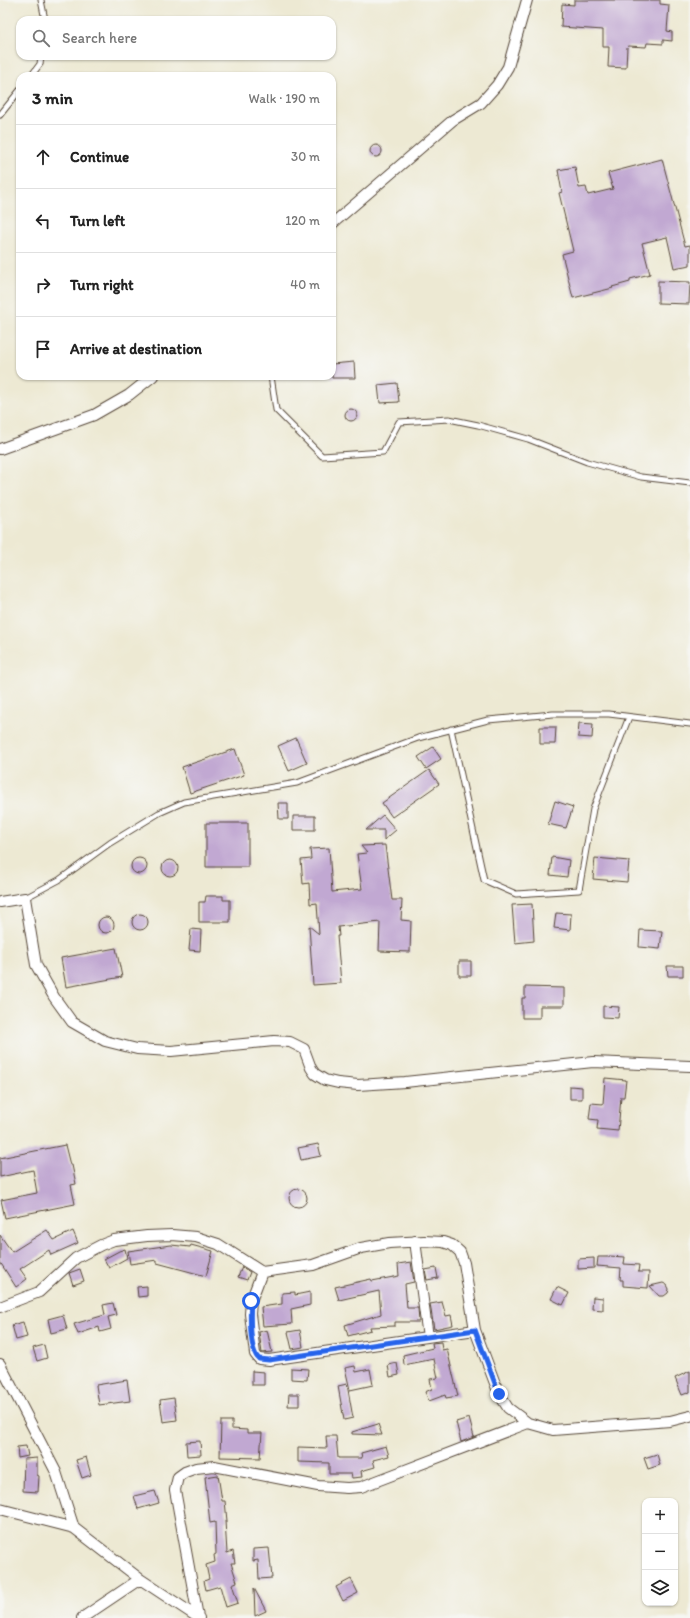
<!DOCTYPE html>
<html lang="en">
<head>
<meta charset="utf-8">
<style>
	:root { --surface:#fff; --page:#f6f6f6; --text:#222; --muted:#767676; --line:#e0e0e0 }
	body { margin:0; font-family:Itim,sans-serif; background:var(--page); color:var(--text) }
	.controls { position:absolute; right:12px; bottom:12px; display:grid; overflow:hidden; border-radius:8px; box-shadow:0 1px 3px #0004 }
	.controls button { width:36px; height:36px; display:grid; place-items:center; padding:0; border:0; border-bottom:1px solid var(--line); background:var(--surface); color:var(--text); font:20px sans-serif }
	.stop { position:absolute; width:12px; height:12px; margin:-9px; border:3px solid #2563eb; border-radius:50%; background:#fff }
	.stop.end { background:#2563eb; border-color:#fff; box-shadow:0 1px 4px #0008 }
	.list { margin:0; padding:0; list-style:none }
	h2 { display:flex; justify-content:space-between; align-items:center; height:52px; margin:0; padding:0 16px; font-size:17px }
	h2 small { font-size:13px; font-weight:400; color:var(--muted) }
	.list li { display:grid; grid-template-columns:26px 1fr auto; gap:12px; align-items:center; box-sizing:border-box; height:64px; padding:0 16px; border-top:1px solid var(--line) }
	.list b { display:block; font-size:15px; white-space:nowrap }
	.list em { font-size:13px; font-style:normal; color:var(--muted) }
	.icon { flex:none; width:22px; height:22px; fill:none; stroke:currentColor; stroke-width:2; stroke-linecap:round; stroke-linejoin:round }
	.map { position:relative; flex:none; width:690px; height:1618px; overflow:hidden }
	.search { position:absolute; background:var(--surface); box-shadow:0 1px 3px #0004; left:16px; top:16px; width:320px; height:44px; display:flex; align-items:center; gap:10px; box-sizing:border-box; padding:0 14px; border-radius:12px; color:var(--muted); font-size:15px }
	.panel { position:absolute; background:var(--surface); box-shadow:0 1px 3px #0004; left:16px; top:72px; width:320px; height:308px; border-radius:12px }
	.map>svg:first-child { display:block }
	.building { fill:#c1a8d2 }
	.lines { fill:none; stroke-linecap:round; stroke-linejoin:round }
	.service-casing { stroke:#564739; stroke-width:7 }
	.minor-casing { stroke:#564739; stroke-width:12 }
	.service { stroke:#fff; stroke-width:5 }
	.minor { stroke:#fff; stroke-width:10 }
	.route { stroke:#2563eb; stroke-width:5 }
</style>
</head>
<body>
<div class="map">
<svg width="690" height="1618" viewBox="0 0 690 1618">
	<rect width="100%" height="100%" fill="#f6f6f2"/>
	<filter id="ink" filterUnits="userSpaceOnUse"><feTurbulence type="fractalNoise" baseFrequency=".025" numOctaves="2"/><feDisplacementMap in="SourceGraphic" scale="8" xChannelSelector="R" yChannelSelector="G"/><feConvolveMatrix kernelMatrix="1 2 1 2 8 2 1 2 1" color-interpolation-filters="sRGB"/></filter>
	<filter id="wash" filterUnits="userSpaceOnUse"><feTurbulence type="fractalNoise" baseFrequency=".012" numOctaves="4" result="noise"/><feDisplacementMap in="SourceGraphic" scale="16" xChannelSelector="R" yChannelSelector="G"/><feGaussianBlur stdDeviation="0.9" result="paint"/><feColorMatrix in="noise" values="0 0 0 0 0 0 0 0 0 0 0 0 0 0 0 0 0 1.4 0 .05"/><feComposite in="paint" operator="in"/></filter>
	<g filter="url(#wash)">
		<rect width="100%" height="100%" fill="#ede9d3"/>
		<g id="blocks">
			<path class="building" d="M574 0H660V4L669 5 667 31 672 32V41L663 40V44L647 43 646 47 629 46 627 47 626 68 608 67 609 47H603V30L561 27 562 4 574 5Z
				M370 151a6 6 0 1 1 12 0a6 6 0 1 1-12 0Z
				M662 159 685 246 690 245V265L674 268 667 237 642 243 650 274 630 279V282L612 287 613 288 573 298 562 254 573 251 559 193 562 192 558 170 575 167 579 188 586 187 588 195 613 189 608 173Z
				M658 281 690 282 689 304 658 303Z
				M354 362 355 378H332V364Z
				M397 383 399 402 380 403 378 385Z
				M345 415a6 6 0 1 1 12 0a6 6 0 1 1-12 0Z
				M579 723 593 724 592 738 578 737Z
				M540 727H556L555 744H540Z
				M296 738 307 763 289 771 278 746Z
				M433 747 441 759 426 769 418 757Z
				M235 749 244 775 190 793 182 767Z
				M429 770 439 784 392 817 382 803Z
				M555 801 573 807 566 828 548 824Z
				M278 803H288V819H279Z
				M383 815 396 830 384 840V830H366Z
				M293 816H315V830H293Z
				M206 823H248V867H206Z
				M385 845 392 900H402L401 920 411 921 410 952 379 951 380 922 338 927 339 936H337L341 983 313 985 309 926 319 934 317 903 310 904 309 883 303 884 301 860 311 859 310 849 329 848 332 892 362 889 357 854 367 853 361 846Z
				M552 857 569 860 567 877 550 875Z
				M595 858 629 861 627 882 593 879Z
				M131 866a8 8 0 1 1 16 0a8 8 0 1 1-16 0Z
				M162 868a8 8 0 1 1 16 0a8 8 0 1 1-16 0Z
				M206 896H223V900H230V922H199V902H205Z
				M532 904 534 941 515 943 512 905Z
				M556 913 571 914 570 930 554 928Z
				M132 922a8 8 0 1 1 16 0a8 8 0 1 1-16 0Z
				M98 925a8 8 0 1 1 16 0a8 8 0 1 1-16 0Z
				M191 929 201 930 200 951 189 950Z
				M640 930 662 931 660 949 639 947Z
				M116 948 122 977 66 987 61 958Z
				M459 961H471V976H459Z
				M667 966H683V976H668Z
				M525 987 564 988V1006H540V1018H522V998H525Z
				M603 1006 619 1007 618 1018 603 1017Z
				M605 1078 626 1080 624 1097H621L618 1131 597 1129 598 1120 589 1119 591 1103 603 1104Z
				M570 1086 582 1087V1099H570Z
				M318 1144 321 1156 301 1160 298 1148Z
				M65 1145 70 1165H72L76 1184 71 1185 75 1204 5 1218 1 1200 37 1193 33 1170 0 1177V1158Z
				M289 1198a9 9 0 1 1 18 0a9 9 0 1 1-18 0Z
				M47 1230 54 1240 73 1231 78 1243 51 1255 49 1250 20 1269 27 1279 16 1287 0 1262V1235L12 1252Z
				M171 1245 190 1247 191 1245 213 1251 206 1276 157 1263V1260L130 1264 128 1251Z
				M125 1249 127 1258 109 1268 104 1259 119 1251Z
				M609 1256 625 1257 624 1264 639 1265 638 1272H649L648 1288 623 1286V1280H620L621 1268 597 1266 598 1257H609Z
				M594 1258V1268L578 1269V1259Z
				M411 1262 414 1282 405 1284 407 1308H418L419 1322H395V1326L370 1327 371 1330 348 1336 345 1325 381 1314 379 1291 339 1300 335 1287 371 1279 372 1281 399 1276 398 1264Z
				M242 1267 250 1272 247 1280 238 1277Z
				M436 1268 438 1278 427 1280 425 1270Z
				M80 1269 84 1281 73 1285 69 1273Z
				M663 1283 667 1285 669 1289 668 1293 664 1296H659L650 1286Z
				M147 1286V1296L138 1297 137 1287Z
				M557 1287 569 1293 563 1305 551 1299Z
				M295 1292V1295L310 1292V1305L291 1309 292 1324 263 1326 261 1307 282 1304V1293Z
				M593 1297 603 1298V1310L592 1309Z
				M442 1302 446 1316 451 1315 453 1325 434 1329 430 1304Z
				M113 1303 116 1315 108 1317 111 1329 100 1332 99 1327 78 1334 74 1324 105 1315 103 1305Z
				M63 1315 67 1329 51 1333 48 1319Z
				M23 1322 27 1337 16 1340 12 1325Z
				M267 1330 272 1352 262 1353 259 1332Z
				M300 1330 303 1347 292 1349 288 1332Z
				M441 1342 442 1350 447 1349 458 1396 446 1398 445 1395 429 1401 425 1392 432 1389 430 1379 438 1378 434 1359 404 1365 403 1355 433 1348 432 1343Z
				M44 1345 47 1358 37 1361 33 1348Z
				M397 1363 399 1375 390 1377 388 1365Z
				M355 1366 356 1372 370 1369 373 1385 350 1390 345 1368Z
				M291 1368 308 1369 307 1380 291 1379Z
				M252 1371 264 1372V1385H252Z
				M690 1371V1392L682 1395 675 1378Z
				M127 1380 130 1401 99 1405 96 1385Z
				M347 1384 353 1418 344 1420 338 1386Z
				M289 1394H299V1406H288Z
				M174 1398 177 1420 163 1422 160 1400Z
				M469 1418 474 1437 461 1442 456 1422Z
				M221 1421H232V1429L247 1430V1433H262L260 1458 220 1457Z
				M378 1424 382 1435 352 1434V1432Z
				M326 1436H336L338 1458H362L361 1453 386 1446 389 1456 373 1460 375 1467 361 1471 362 1477 352 1478 351 1474H329V1463L298 1462V1447L327 1448Z
				M200 1441 201 1455 187 1456 186 1442Z
				M26 1446 28 1456 18 1458 17 1447Z
				M657 1454 660 1465 648 1469 644 1458Z
				M86 1457 91 1475 82 1478 76 1460Z
				M37 1458V1475L39 1476 38 1492 23 1491 24 1459Z
				M218 1475 222 1501H225L227 1521H225L227 1553 233 1551 235 1563H231L237 1582 232 1584 238 1603 226 1607 220 1586 206 1590 204 1581 209 1579 206 1565 215 1562 214 1555 216 1554 215 1522 210 1523 205 1477Z
				M155 1491 159 1503 138 1509 134 1496Z
				M269 1548 272 1578 259 1579 258 1560 253 1561V1549Z
				M351 1579 358 1593 343 1601 336 1587Z
				M254 1588 266 1611 255 1616Z"/>
		</g>
	</g>
	<g filter="url(#ink)">
		<use href="#blocks" fill-opacity="0" stroke="#564739" stroke-width="1"/>
		<g class="lines">
			<g class="service-casing">
				<path id="service" d="M41 0 45 20
					M31 76 40 64 41 56
					M0 115 20 90
					M271 376 276 410 322 456 383 452 399 422 449 419 478 425 528 439 587 462 641 477 690 483
					M451 729 484 880 516 894 579 890 593 809 629 717
					M25 898 59 880 110 843 159 813 184 802 297 783 418 738 488 720 553 714H609L690 724"/>
			</g>
			<g class="minor-casing">
				<path id="minor" d="M332 224 453 120 481 103 497 85 508 67 527 0
					M0 449 94 415 129 395 153 376
					M0 902 25 898 36 965 54 997 72 1022 105 1041 137 1049 171 1051 274 1041 290 1042 304 1049 311 1068 315 1074 325 1080 338 1083 358 1085 405 1082 593 1062 690 1066
					M415 1241 428 1337
					M262 1272 251 1301 250 1314 255 1354 259 1359 269 1360 475 1330
					M0 1307 39 1292 76 1258 101 1245 114 1240 147 1236 172 1235 196 1237 218 1244 262 1272 313 1265 361 1248 389 1243 424 1241 443 1242 452 1245 460 1252 464 1263 475 1330 499 1394 508 1408 528 1423 553 1430 670 1421 690 1416
					M0 1364 56 1472 74 1528
					M0 1509 74 1528 140 1579 199 1618
					M198 1617 175 1490 178 1477 185 1472 196 1468 214 1466 318 1486 347 1488 361 1487 528 1423
					M82 1618 140 1579"/>
			</g>
			<use href="#service" class="service"/>
			<use href="#minor" class="minor"/>
		</g>
	</g>
	<g class="lines" filter="url(#ink)">
		<path class="route" d="M251 1301C250 1313 249 1351 259 1359L269 1360 475 1330 499 1394"/>
	</g>
</svg>
<div class="controls">
<button>+</button>
<button>−</button>
<button><svg class="icon" aria-label="layers" viewBox="0 0 24 24"><path d="M12 4l9 5-9 5-9-5zM3 14l9 5 9-5"/></svg></button>
</div>
<div class="stop" style="left:251px;top:1301px"></div>
<div class="stop end" style="left:499px;top:1394px"></div>
<div class="search"><svg class="icon" aria-label="search" viewBox="0 0 24 24"><circle cx="10" cy="10" r="6"/><path d="M15 15l6 6"/></svg>Search here</div>
<section class="panel">
<h2>3 min<small>Walk · 190 m</small></h2>
<ul class="list">
<li><svg class="icon" aria-label="ahead" viewBox="0 0 24 24"><path d="M12 20V5M6 11l6-6 6 6"/></svg><div><b>Continue</b></div><em>30 m</em></li>
<li><svg class="icon" aria-label="left" viewBox="0 0 24 24"><path d="M17 20v-9H6M10 6l-5 5 5 5"/></svg><div><b>Turn left</b></div><em>120 m</em></li>
<li><svg class="icon" aria-label="right" viewBox="0 0 24 24"><path d="M7 20v-9h11M14 6l5 5-5 5"/></svg><div><b>Turn right</b></div><em>40 m</em></li>
<li><svg class="icon" aria-label="arrive" viewBox="0 0 24 24"><path d="M6 21V4h12l-3 4 3 4H6"/></svg><div><b>Arrive at destination</b></div></li>
</ul>
</section>
</div>
</body>
</html>
